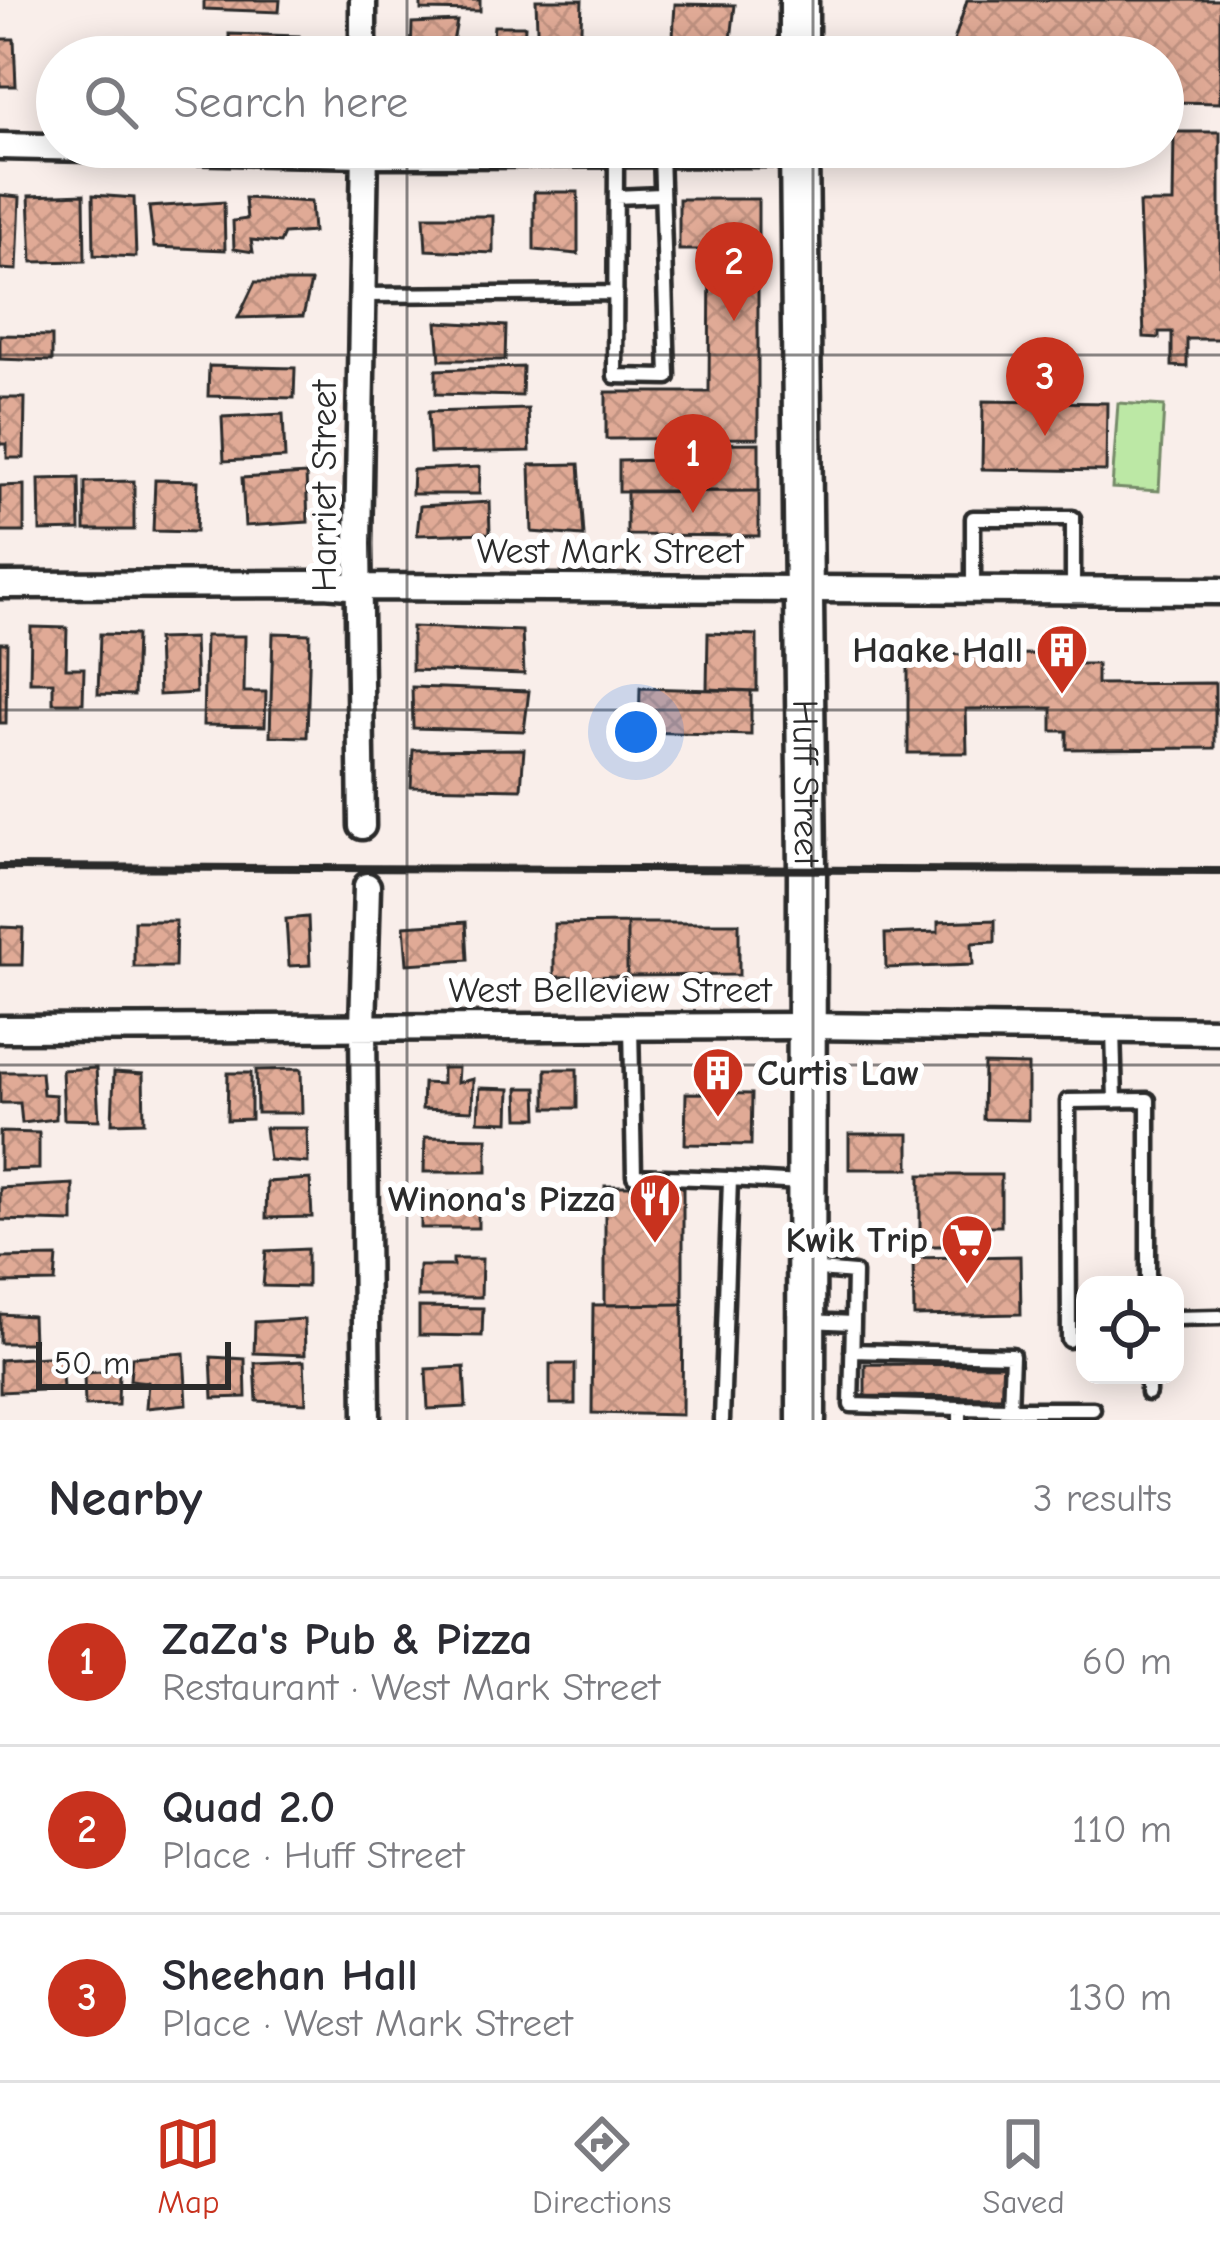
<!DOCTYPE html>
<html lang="en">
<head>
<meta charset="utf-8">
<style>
	:root { --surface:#fff; --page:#f2f2f3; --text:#2b2b33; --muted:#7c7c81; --line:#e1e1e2; --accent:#c8321e }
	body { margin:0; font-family:"Comic Neue",sans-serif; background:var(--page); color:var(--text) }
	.controls { position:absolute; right:36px; bottom:36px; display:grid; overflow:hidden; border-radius:24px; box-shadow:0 6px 30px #0003 }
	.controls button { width:108px; height:108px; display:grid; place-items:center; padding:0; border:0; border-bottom:3px solid var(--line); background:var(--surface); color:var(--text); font:60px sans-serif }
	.scale { position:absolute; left:36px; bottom:30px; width:195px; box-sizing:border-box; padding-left:12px; border:6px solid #2b2b2b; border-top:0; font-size:33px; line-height:42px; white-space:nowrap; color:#2b2b2b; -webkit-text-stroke:9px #fff; paint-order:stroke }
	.you { position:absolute; left:636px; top:732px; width:42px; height:42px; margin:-30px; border:9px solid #fff; border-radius:50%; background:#1a73e8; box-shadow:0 0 0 18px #1a73e833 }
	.badge { display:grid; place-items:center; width:78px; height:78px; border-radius:50%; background:var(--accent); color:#fff; font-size:39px; font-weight:700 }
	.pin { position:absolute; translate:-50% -99px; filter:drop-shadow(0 3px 6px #0008) }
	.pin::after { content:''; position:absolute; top:63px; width:42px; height:36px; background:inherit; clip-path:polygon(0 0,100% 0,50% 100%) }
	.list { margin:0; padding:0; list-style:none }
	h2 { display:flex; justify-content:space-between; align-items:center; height:156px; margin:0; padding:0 48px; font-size:51px }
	h2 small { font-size:39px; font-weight:400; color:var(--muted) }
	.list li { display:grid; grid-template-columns:78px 1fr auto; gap:36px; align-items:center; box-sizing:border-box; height:168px; padding:0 48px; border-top:3px solid var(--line) }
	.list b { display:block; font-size:45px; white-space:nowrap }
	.list p { margin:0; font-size:39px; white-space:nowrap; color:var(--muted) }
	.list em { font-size:39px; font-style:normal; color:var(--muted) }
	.icon { flex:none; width:66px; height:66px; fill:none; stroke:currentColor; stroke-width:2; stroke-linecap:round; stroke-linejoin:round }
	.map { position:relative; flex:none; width:1220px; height:1420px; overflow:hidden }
	.search { position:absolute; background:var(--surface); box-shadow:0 6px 30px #0003; left:36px; right:36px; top:36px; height:132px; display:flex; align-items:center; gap:30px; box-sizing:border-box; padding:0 42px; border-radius:66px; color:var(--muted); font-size:45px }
	.sheet { height:660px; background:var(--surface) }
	nav { display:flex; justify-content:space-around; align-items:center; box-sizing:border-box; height:168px; border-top:3px solid var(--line); background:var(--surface); font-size:33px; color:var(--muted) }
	nav a { display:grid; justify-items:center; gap:6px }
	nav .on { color:var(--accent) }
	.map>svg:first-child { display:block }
	.garden { fill:#bce8a5; stroke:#748a68; stroke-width:3 }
	.building { fill:url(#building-cross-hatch); stroke:#2b2b2b; stroke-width:3 }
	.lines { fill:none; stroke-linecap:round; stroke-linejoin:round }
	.service-casing { stroke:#2b2b2b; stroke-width:21 }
	.minor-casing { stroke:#2b2b2b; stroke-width:33 }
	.secondary-casing { stroke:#2b2b2b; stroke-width:45 }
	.service { stroke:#fff; stroke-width:12 }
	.minor { stroke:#fff; stroke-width:24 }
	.secondary { stroke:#fff; stroke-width:36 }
	.rail { stroke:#2b2b2b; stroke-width:8 }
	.grid { fill:none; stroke:#2b2b2b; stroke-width:3; stroke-opacity:0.55 }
	.labels { text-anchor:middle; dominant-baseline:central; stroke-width:12; stroke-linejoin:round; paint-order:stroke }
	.street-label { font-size:36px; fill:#2b2b2b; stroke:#fff }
	.poi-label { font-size:36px; font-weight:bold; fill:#2b2b2b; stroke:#fff; text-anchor:end }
</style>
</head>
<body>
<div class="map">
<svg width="1220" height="1420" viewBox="0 0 1220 1420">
	<defs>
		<pattern id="building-cross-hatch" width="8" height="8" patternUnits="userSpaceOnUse" patternTransform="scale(3)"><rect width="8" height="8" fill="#e0aa96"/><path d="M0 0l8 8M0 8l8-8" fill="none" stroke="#c09281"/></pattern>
	</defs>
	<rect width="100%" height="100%" fill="#f9eeea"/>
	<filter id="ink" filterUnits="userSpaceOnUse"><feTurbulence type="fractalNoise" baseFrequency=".00833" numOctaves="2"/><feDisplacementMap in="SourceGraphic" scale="24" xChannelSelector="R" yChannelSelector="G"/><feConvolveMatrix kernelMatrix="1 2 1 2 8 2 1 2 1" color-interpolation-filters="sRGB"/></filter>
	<g filter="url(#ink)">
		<path class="garden" d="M1118 403 1164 406 1159 491 1112 488Z"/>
		<path class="building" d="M204 0H280L279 12 204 9Z
			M421 0H480V11L421 10Z
			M536 0H582L580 57H538Z
			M967 0H1220V103L1174 102V95H1163V57H949Z
			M675 4 735 5 729 57 672 53Z
			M457 21 450 57H411L412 23Z
			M494 26H525L523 57H491Z
			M229 34 299 36 297 57H230Z
			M0 39H14L16 86H0Z
			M79 39H119L118 57H78Z
			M1174 132H1220V339H1187V367L1172 366V332H1159V338L1144 337 1139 203H1173Z
			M534 192H578V254L534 250Z
			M84 194 85 261 32 262 29 196Z
			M0 195 20 197 17 270 0 269Z
			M93 195 134 198 136 257 94 255Z
			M245 198 311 202 313 232 284 234 280 243 251 240 253 252 234 249 233 221 247 219Z
			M679 199H758V438L606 439V392H709L710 250H679Z
			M224 202 225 250 154 247 149 207Z
			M424 216H493V253L426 250Z
			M255 282H311L303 316 238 318Z
			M437 322 506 326 505 360H440Z
			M0 335 52 336V361L0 359Z
			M209 366 295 368 294 398 208 396Z
			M523 367 522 396 436 394V370Z
			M0 398H25L24 458H7V444H0Z
			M983 401 1107 403 1106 471 982 469Z
			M528 409 530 451 430 453 428 412Z
			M283 414 285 458 224 461 222 417Z
			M759 443V491L619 492V461L669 460V444Z
			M579 464 584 536 532 532 530 465Z
			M480 467 479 494H412L413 470Z
			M306 474 308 522 245 526 242 478Z
			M79 478 80 530 40 531 39 479Z
			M155 480 198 481 196 532 153 531Z
			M134 481V530H85V482Z
			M24 485V532H0V486Z
			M627 491H759V536L627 535Z
			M489 502 490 533 417 535 420 506Z
			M31 627 67 628 66 668H84L83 703H53V682H30Z
			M412 627 522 631 524 674 412 670Z
			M273 633 310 634 307 737 270 736Z
			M708 633 757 635V691L707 689Z
			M100 634 136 635 134 695 98 694Z
			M205 636H245L244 692H266L265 726 203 725Z
			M194 638 196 693 159 695 157 639Z
			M0 643H7L6 723H0Z
			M1059 654V664H1097V684L1215 683V748L1067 749V731H1052V708L966 709 967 753H908V655Z
			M412 687 529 691 524 731 413 728Z
			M640 688 751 691V735L639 732Z
			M524 749 521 789 411 787 413 750Z
			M308 917 310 965 289 966 286 919Z
			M995 920V942L972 943 973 965 886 968 885 934 938 932V922Z
			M134 921H176L175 967H134Z
			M466 922 468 960 407 964 404 926Z
			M627 923V976L554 977V924Z
			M627 923H739V975L627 976Z
			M0 927 23 928 22 965H0Z
			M984 1064 1028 1065V1120L983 1119Z
			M96 1068 99 1120 64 1119 62 1070Z
			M442 1068H458L457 1083 473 1079 472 1111 422 1109 423 1083 442 1084Z
			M301 1069 302 1113H257L256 1070Z
			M546 1069H577V1108H546Z
			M0 1072H41L43 1094 56 1095V1119L22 1123 20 1103H0Z
			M114 1072 143 1074 144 1122 112 1123Z
			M228 1073H251V1119L227 1120Z
			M480 1088 510 1089 509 1122 478 1121Z
			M518 1088H537L538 1118H519Z
			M686 1093 752 1094 751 1145 685 1144Z
			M265 1128H307L308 1163 269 1160Z
			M0 1132 39 1133V1169L0 1170Z
			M849 1134H909V1169H849Z
			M425 1137 487 1138V1172H424Z
			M920 1175H1001V1226H981V1246H920Z
			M310 1179 312 1217 266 1218 267 1182Z
			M73 1184V1222L0 1220V1188Z
			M605 1186H683V1304L605 1305Z
			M478 1192V1228H421V1193Z
			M307 1249V1287L263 1286 266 1251Z
			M1020 1256 1021 1314 914 1316 913 1258Z
			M57 1257 55 1282 0 1283V1258Z
			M453 1259H482L481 1297H418L419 1266H453Z
			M683 1304 682 1415 592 1413 593 1305Z
			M419 1307 483 1308 482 1336 419 1335Z
			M0 1314 32 1316 33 1343H0Z
			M304 1319 305 1355 254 1353 255 1322Z
			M184 1353 187 1404 146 1408 148 1382 130 1380 132 1357Z
			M61 1356 63 1389 0 1392V1360Z
			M211 1357 245 1359 246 1397 213 1398Z
			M304 1361 306 1403 257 1401 255 1363Z
			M550 1364H575V1404H550Z
			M865 1364 1010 1365 1009 1397 865 1396Z
			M464 1367 466 1407 428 1409 426 1369Z
			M119 1371 118 1405 85 1406 84 1373Z"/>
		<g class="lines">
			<g class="service-casing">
				<path id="service" d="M616 154 615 376 668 377 661 153
					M616 197 661 195
					M363 295 616 293
					M973 589V518H1073V590
					M631 1026 634 1176 730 1179 722 1420
					M1113 1030 1115 1101
					M730 1179 801 1183
					M808 1269 854 1273 853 1323
					M1175 1318 1220 1317
					M808 1321 853 1323 851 1405 960 1408V1420
					M1069 1340 1068 1101 1148 1100V1285
					M852 1351 1012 1355 1010 1409 960 1408
					M1148 1375V1393
					M1010 1409H1093"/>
			</g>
			<g class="minor-casing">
				<path id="minor" d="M363 0V57
					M0 146 365 154 799 153
					M0 585 325 584 360 587 1220 591
					M362 826 358 544 365 147
					M0 1029 807 1026 1220 1031
					M367 1420 363 1027 367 886"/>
			</g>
			<g class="secondary-casing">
				<g id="secondary">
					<path d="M799 57V0"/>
					<path id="s1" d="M799 147 807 869 806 1420"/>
				</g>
			</g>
			<use href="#service" class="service"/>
			<use href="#minor" class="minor"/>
			<use href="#secondary" class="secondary"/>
			<path class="rail" d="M0 867 1220 871"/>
		</g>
	</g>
	<path class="grid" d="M407 0V57M813 0V57M407 147V1420M813 147V1420M0 355H1220M0 710H1220M0 1065H1220"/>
	<defs>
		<g id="building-pin" transform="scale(2.7)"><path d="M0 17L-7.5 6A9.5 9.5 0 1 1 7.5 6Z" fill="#c8321e" stroke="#fff"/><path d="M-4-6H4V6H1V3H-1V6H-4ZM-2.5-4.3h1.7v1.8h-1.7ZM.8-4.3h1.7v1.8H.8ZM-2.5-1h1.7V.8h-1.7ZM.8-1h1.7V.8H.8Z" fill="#fff"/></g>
		<g id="restaurant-pin" transform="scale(2.7)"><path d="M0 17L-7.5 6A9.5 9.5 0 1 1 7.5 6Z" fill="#c8321e" stroke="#fff"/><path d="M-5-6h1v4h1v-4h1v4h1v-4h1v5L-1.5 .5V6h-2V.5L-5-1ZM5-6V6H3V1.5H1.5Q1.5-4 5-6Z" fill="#fff"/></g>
		<g id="supermarket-pin" transform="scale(2.7)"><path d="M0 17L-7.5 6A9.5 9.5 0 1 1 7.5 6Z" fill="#c8321e" stroke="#fff"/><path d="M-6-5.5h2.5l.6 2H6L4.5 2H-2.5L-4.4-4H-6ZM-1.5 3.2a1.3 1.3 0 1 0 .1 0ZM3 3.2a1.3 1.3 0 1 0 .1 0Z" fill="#fff"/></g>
	</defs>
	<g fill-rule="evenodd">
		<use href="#building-pin" x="1062" y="650"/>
		<use href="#building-pin" x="718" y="1073"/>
		<use href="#restaurant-pin" x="655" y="1199"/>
		<use href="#supermarket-pin" x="967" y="1240"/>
	</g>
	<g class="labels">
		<g class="street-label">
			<text transform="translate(324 486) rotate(-90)">Harriet Street</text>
			<text x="610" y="551">West Mark Street</text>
			<text stroke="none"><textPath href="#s1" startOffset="636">Huff Street</textPath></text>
			<text x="610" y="990">West Belleview Street</text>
		</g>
		<g class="poi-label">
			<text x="1023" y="650">Haake Hall</text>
			<text x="757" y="1073" text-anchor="start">Curtis Law</text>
			<text x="616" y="1199">Winona's Pizza</text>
			<text x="928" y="1240">Kwik Trip</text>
		</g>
	</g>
</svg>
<div class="controls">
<button><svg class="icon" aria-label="locate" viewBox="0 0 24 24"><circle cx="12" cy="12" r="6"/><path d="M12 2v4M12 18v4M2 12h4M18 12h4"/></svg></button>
</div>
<div class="scale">50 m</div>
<div class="you"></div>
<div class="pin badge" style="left:693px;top:513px">1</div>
<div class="pin badge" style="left:734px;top:321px">2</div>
<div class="pin badge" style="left:1045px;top:436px">3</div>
<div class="search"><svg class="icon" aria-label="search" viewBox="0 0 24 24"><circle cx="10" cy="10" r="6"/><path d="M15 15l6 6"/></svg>Search here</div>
</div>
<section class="sheet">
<h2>Nearby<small>3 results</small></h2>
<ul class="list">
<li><span class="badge">1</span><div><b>ZaZa's Pub &amp; Pizza</b><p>Restaurant · West Mark Street</p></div><em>60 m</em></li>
<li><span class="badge">2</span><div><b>Quad 2.0</b><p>Place · Huff Street</p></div><em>110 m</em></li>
<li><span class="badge">3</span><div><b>Sheehan Hall</b><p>Place · West Mark Street</p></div><em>130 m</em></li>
</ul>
</section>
<nav>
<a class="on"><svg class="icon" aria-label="map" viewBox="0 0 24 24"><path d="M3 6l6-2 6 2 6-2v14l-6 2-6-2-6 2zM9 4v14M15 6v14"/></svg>Map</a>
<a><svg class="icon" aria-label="directions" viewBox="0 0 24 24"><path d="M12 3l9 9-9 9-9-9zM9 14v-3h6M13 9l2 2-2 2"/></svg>Directions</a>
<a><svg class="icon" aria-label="saved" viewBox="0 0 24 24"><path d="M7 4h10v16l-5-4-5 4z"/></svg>Saved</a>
</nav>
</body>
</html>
